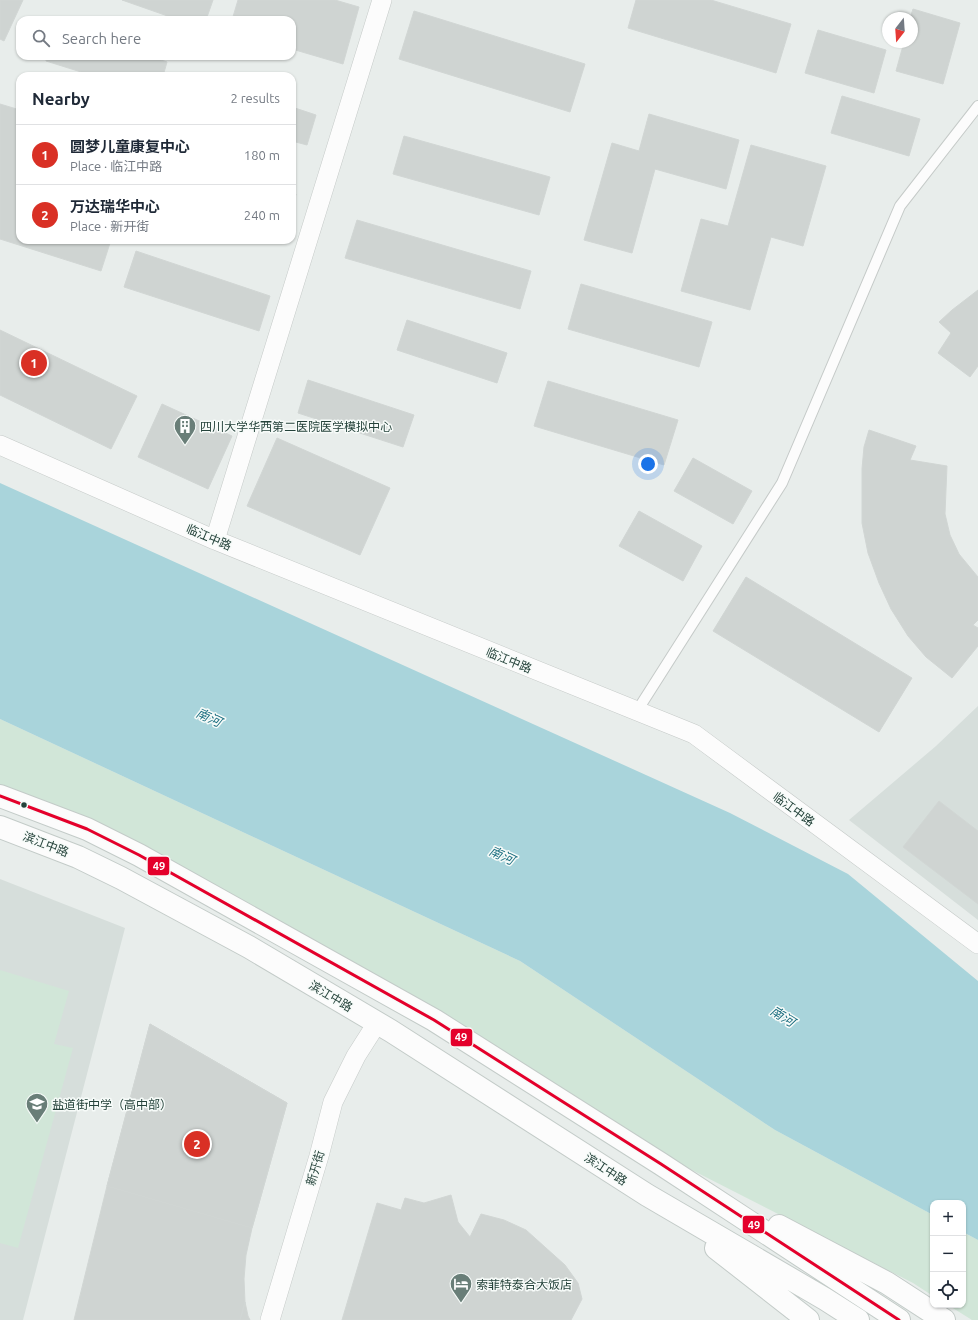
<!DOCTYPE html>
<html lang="en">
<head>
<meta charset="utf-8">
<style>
	:root { --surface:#fff; --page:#f6f6f7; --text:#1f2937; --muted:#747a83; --line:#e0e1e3; --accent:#d93025 }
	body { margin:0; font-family:Ubuntu,"Noto Sans SC",sans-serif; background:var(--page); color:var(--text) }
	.controls { position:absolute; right:12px; bottom:12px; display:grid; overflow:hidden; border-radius:8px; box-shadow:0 1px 3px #0004 }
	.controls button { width:36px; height:36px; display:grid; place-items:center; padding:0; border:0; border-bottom:1px solid var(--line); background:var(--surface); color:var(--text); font:20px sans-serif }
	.compass { position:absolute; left:882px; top:12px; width:36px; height:36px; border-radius:50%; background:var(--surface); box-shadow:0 1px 3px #0004; rotate:197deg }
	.you { position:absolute; left:648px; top:464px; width:14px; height:14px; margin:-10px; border:3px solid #fff; border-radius:50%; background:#1a73e8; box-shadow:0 0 0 6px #1a73e833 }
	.badge { display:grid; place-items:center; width:26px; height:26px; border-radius:50%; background:var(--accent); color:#fff; font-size:13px; font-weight:700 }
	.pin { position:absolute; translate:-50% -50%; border:2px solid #fff; box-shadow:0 1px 4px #0006 }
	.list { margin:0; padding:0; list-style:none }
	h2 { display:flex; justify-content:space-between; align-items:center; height:52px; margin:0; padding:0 16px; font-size:17px }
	h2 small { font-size:13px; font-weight:400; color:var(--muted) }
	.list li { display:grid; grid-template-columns:26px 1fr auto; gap:12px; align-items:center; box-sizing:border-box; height:60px; padding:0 16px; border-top:1px solid var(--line) }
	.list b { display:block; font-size:15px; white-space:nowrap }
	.list p { margin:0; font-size:13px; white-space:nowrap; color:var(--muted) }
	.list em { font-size:13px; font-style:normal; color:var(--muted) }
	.icon { flex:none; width:22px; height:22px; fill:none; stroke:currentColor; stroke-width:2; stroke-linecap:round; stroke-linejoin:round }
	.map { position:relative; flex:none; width:978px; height:1320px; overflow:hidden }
	.search { position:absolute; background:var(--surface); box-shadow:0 1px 3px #0004; left:16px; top:16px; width:280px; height:44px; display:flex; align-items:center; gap:10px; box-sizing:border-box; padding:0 14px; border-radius:12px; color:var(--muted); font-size:15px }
	.panel { position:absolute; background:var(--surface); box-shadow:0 1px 3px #0004; left:16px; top:72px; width:280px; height:172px; border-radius:12px }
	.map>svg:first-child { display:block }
	.built { fill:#d6dedb }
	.green { fill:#d1e6d8 }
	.water { fill:#a9d4db }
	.building { fill:#cfd4d2; stroke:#d1d6d4 }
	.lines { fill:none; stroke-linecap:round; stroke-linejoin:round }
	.lane-casing { stroke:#c5cac8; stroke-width:12 }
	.street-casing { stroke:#c5cac8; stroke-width:20 }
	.secondary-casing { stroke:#c3cbc8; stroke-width:24 }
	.lane { stroke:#fcfcfc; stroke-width:10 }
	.street { stroke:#fcfcfc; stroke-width:19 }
	.secondary { stroke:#fcfcfc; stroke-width:22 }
	.bus-1-casing { stroke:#f7fbf9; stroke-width:6 }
	.bus-1 { stroke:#e4002b; stroke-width:3 }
	.bus-dot { fill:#24423a; stroke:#f7fbf9; stroke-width:1.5 }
	.labels { text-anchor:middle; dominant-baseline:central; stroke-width:3; stroke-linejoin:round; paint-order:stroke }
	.poi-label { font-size:12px; fill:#24423a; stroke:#f7fbf9; text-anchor:start }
	.street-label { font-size:12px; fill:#24423a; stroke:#f7fbf9 }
	.water-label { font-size:13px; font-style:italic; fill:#1c6f80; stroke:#f7fbf9 }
	.line-badge { stroke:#f7fbf9; stroke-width:1.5 }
	.badge-label { font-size:11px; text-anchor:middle; font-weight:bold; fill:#fff }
</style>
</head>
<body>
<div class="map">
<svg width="978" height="1320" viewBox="0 0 978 1320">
	<rect width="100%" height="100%" fill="#e8edeb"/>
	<path class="built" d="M978 706V920L849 820 936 746Z
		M0 879 125 928 23 1320H0Z"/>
	<path class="green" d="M0 719 520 961 775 1130 933 1215V1296L913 1283 684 1166 394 987 69 810 0 785Z
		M0 970 69 991 54 1044 73 1048 18 1248 0 1243Z
		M963 1232 978 1240V1320H972L948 1305H963Z"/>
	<path class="water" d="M0 483 730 813 848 874 978 981V1240L963 1232V1203H933V1215L775 1130 520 961 0 719Z"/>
	<path class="building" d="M0 0H23L4 41 0 39Z
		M122 0H213L206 20H179Z
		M238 0H335L359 7 343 64 292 49V20H232Z
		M636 0H711L791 24 776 73 628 28Z
		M913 9 960 23 943 84 896 71 904 42H912V18H910Z
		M414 11 585 64 570 112 399 59Z
		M818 30 886 50 874 93 805 73Z
		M47 56H149L167 62 163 76H94L46 61Z
		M842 96 920 119 909 156 831 133Z
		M0 104 20 110V240H111L101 271 0 239Z
		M292 107 316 115 307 145 292 141Z
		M649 114 739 140 726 189 655 169 632 253 584 240 612 143 639 151Z
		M404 136 550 177 539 215 393 174Z
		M751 145 826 166 803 246 771 237 750 310 681 291 701 219 728 226Z
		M292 193 296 194 292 209Z
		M357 220 531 271 520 309 345 258Z
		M136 251 270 296 259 331 124 287Z
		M581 284 712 322 699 367 568 329Z
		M978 290V366L970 377 938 353 951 333 939 322 952 310Z
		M407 320 507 353 497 383 397 350Z
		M0 330 137 396 111 449 0 395Z
		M308 380 414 415 403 447 298 413Z
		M548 381 678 420 664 465 534 426Z
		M162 404 232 436 208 489 138 457Z
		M869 430 916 446 910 460 947 466 945 514 950 535 959 554 978 577V620L973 625 978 628V646L952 678 926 657 908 636 891 609 879 583 868 553 862 523V469L864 447Z
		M277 438 390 488 360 555 247 506Z
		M693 458 752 491 733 524 674 491Z
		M639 511 702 546 683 581 619 546Z
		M746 577 912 678 879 732 713 631Z
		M939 801 978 831V904L903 847Z
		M150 1024 287 1103 252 1228 246 1255 244 1279 245 1302 240 1320H74L107 1186Z
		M150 1024 287 1103 252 1228 107 1186Z
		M451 1195 458 1222 470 1237 481 1214 504 1220 526 1230 565 1265 578 1283 582 1299 571 1320H342L377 1203 401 1210 405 1198 424 1203Z
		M245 1302 248 1316 250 1320H240Z"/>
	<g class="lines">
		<g class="lane-casing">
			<path id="lane" d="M637 711 782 483 900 206 978 106"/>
		</g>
		<g class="street-casing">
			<path id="street" d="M0 445 215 540 694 734 978 944
				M215 540 382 0
				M270 1320 319 1156 333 1102 356 1056 377 1023"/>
		</g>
		<g class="secondary-casing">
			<path id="secondary" d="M0 796 87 829 139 855 434 1020 661 1164 899 1320
				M0 827 78 857 121 878 249 947 391 1031 647 1195 825 1299 858 1320
				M779 1226 887 1283 944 1320
				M716 1248 808 1320"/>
		</g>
		<use href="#lane" class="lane"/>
		<use href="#street" class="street"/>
		<use href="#secondary" class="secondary"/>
		<g class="bus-1-casing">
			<path id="bus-1" d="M0 796 87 829 139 855 434 1020 661 1164 899 1320"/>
		</g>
		<use href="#bus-1" class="bus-1"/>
	</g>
	<defs>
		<g id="building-pin" transform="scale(1.15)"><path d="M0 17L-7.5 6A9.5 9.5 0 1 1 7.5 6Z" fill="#697e78" stroke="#f7fbf9"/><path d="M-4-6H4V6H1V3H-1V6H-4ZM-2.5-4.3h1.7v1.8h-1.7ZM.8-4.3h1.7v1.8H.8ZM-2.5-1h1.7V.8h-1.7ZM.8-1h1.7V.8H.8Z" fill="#fff"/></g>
		<g id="school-pin" transform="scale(1.15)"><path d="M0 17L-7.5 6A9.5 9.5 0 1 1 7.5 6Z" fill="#697e78" stroke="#f7fbf9"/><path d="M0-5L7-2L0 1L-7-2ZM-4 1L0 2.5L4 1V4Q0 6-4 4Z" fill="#fff"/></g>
		<g id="hotel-pin" transform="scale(1.15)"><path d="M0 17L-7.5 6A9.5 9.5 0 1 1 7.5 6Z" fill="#697e78" stroke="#f7fbf9"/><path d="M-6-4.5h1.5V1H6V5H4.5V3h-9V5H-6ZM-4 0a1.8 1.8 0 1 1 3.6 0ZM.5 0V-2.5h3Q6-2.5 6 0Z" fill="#fff"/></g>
	</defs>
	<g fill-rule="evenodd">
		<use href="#building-pin" x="185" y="426"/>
		<use href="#school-pin" x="37" y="1104"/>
		<use href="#hotel-pin" x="461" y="1284"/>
	</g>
	<circle class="bus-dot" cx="24" cy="805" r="3.5"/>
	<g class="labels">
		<g class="poi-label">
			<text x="200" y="426">四川大学华西第二医院医学模拟中心</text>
			<text x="52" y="1104">盐道街中学（高中部）</text>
			<text x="476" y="1284">索菲特泰合大饭店</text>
		</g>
		<g class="street-label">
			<text transform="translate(209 537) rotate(23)">临江中路</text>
			<text transform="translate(509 660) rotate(22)">临江中路</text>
			<text transform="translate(794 809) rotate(36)">临江中路</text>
			<text transform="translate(46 844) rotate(21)">滨江中路</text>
			<text transform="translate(331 996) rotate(31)">滨江中路</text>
			<text transform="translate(315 1168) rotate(-74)">新开街</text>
			<text transform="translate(606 1169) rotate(33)">滨江中路</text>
		</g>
		<g class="water-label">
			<text transform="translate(209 717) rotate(25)">南河</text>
			<text transform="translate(502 855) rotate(25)">南河</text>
			<text transform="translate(783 1016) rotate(32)">南河</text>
		</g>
	</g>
	<g class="line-badge">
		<rect x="147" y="856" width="23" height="20" rx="4" fill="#e4002b"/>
		<rect x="450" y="1028" width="23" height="19" rx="4" fill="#e4002b"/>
		<rect x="742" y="1215" width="23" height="19" rx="4" fill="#e4002b"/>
	</g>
	<g class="badge-label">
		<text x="159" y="870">49</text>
		<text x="461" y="1041">49</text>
		<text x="754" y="1229">49</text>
	</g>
</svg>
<div class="controls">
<button>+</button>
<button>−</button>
<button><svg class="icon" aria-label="locate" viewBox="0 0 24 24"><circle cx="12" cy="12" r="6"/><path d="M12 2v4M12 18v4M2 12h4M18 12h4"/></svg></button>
</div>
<svg class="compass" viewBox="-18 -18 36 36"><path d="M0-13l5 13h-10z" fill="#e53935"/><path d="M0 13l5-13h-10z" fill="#747a83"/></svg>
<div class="you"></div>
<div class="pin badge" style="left:34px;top:363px">1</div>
<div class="pin badge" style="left:197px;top:1144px">2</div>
<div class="search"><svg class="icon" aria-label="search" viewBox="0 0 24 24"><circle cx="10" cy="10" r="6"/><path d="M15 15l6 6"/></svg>Search here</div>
<section class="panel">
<h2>Nearby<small>2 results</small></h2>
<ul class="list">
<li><span class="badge">1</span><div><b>圆梦儿童康复中心</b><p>Place · 临江中路</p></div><em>180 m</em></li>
<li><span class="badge">2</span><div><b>万达瑞华中心</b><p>Place · 新开街</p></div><em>240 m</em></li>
</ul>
</section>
</div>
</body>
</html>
